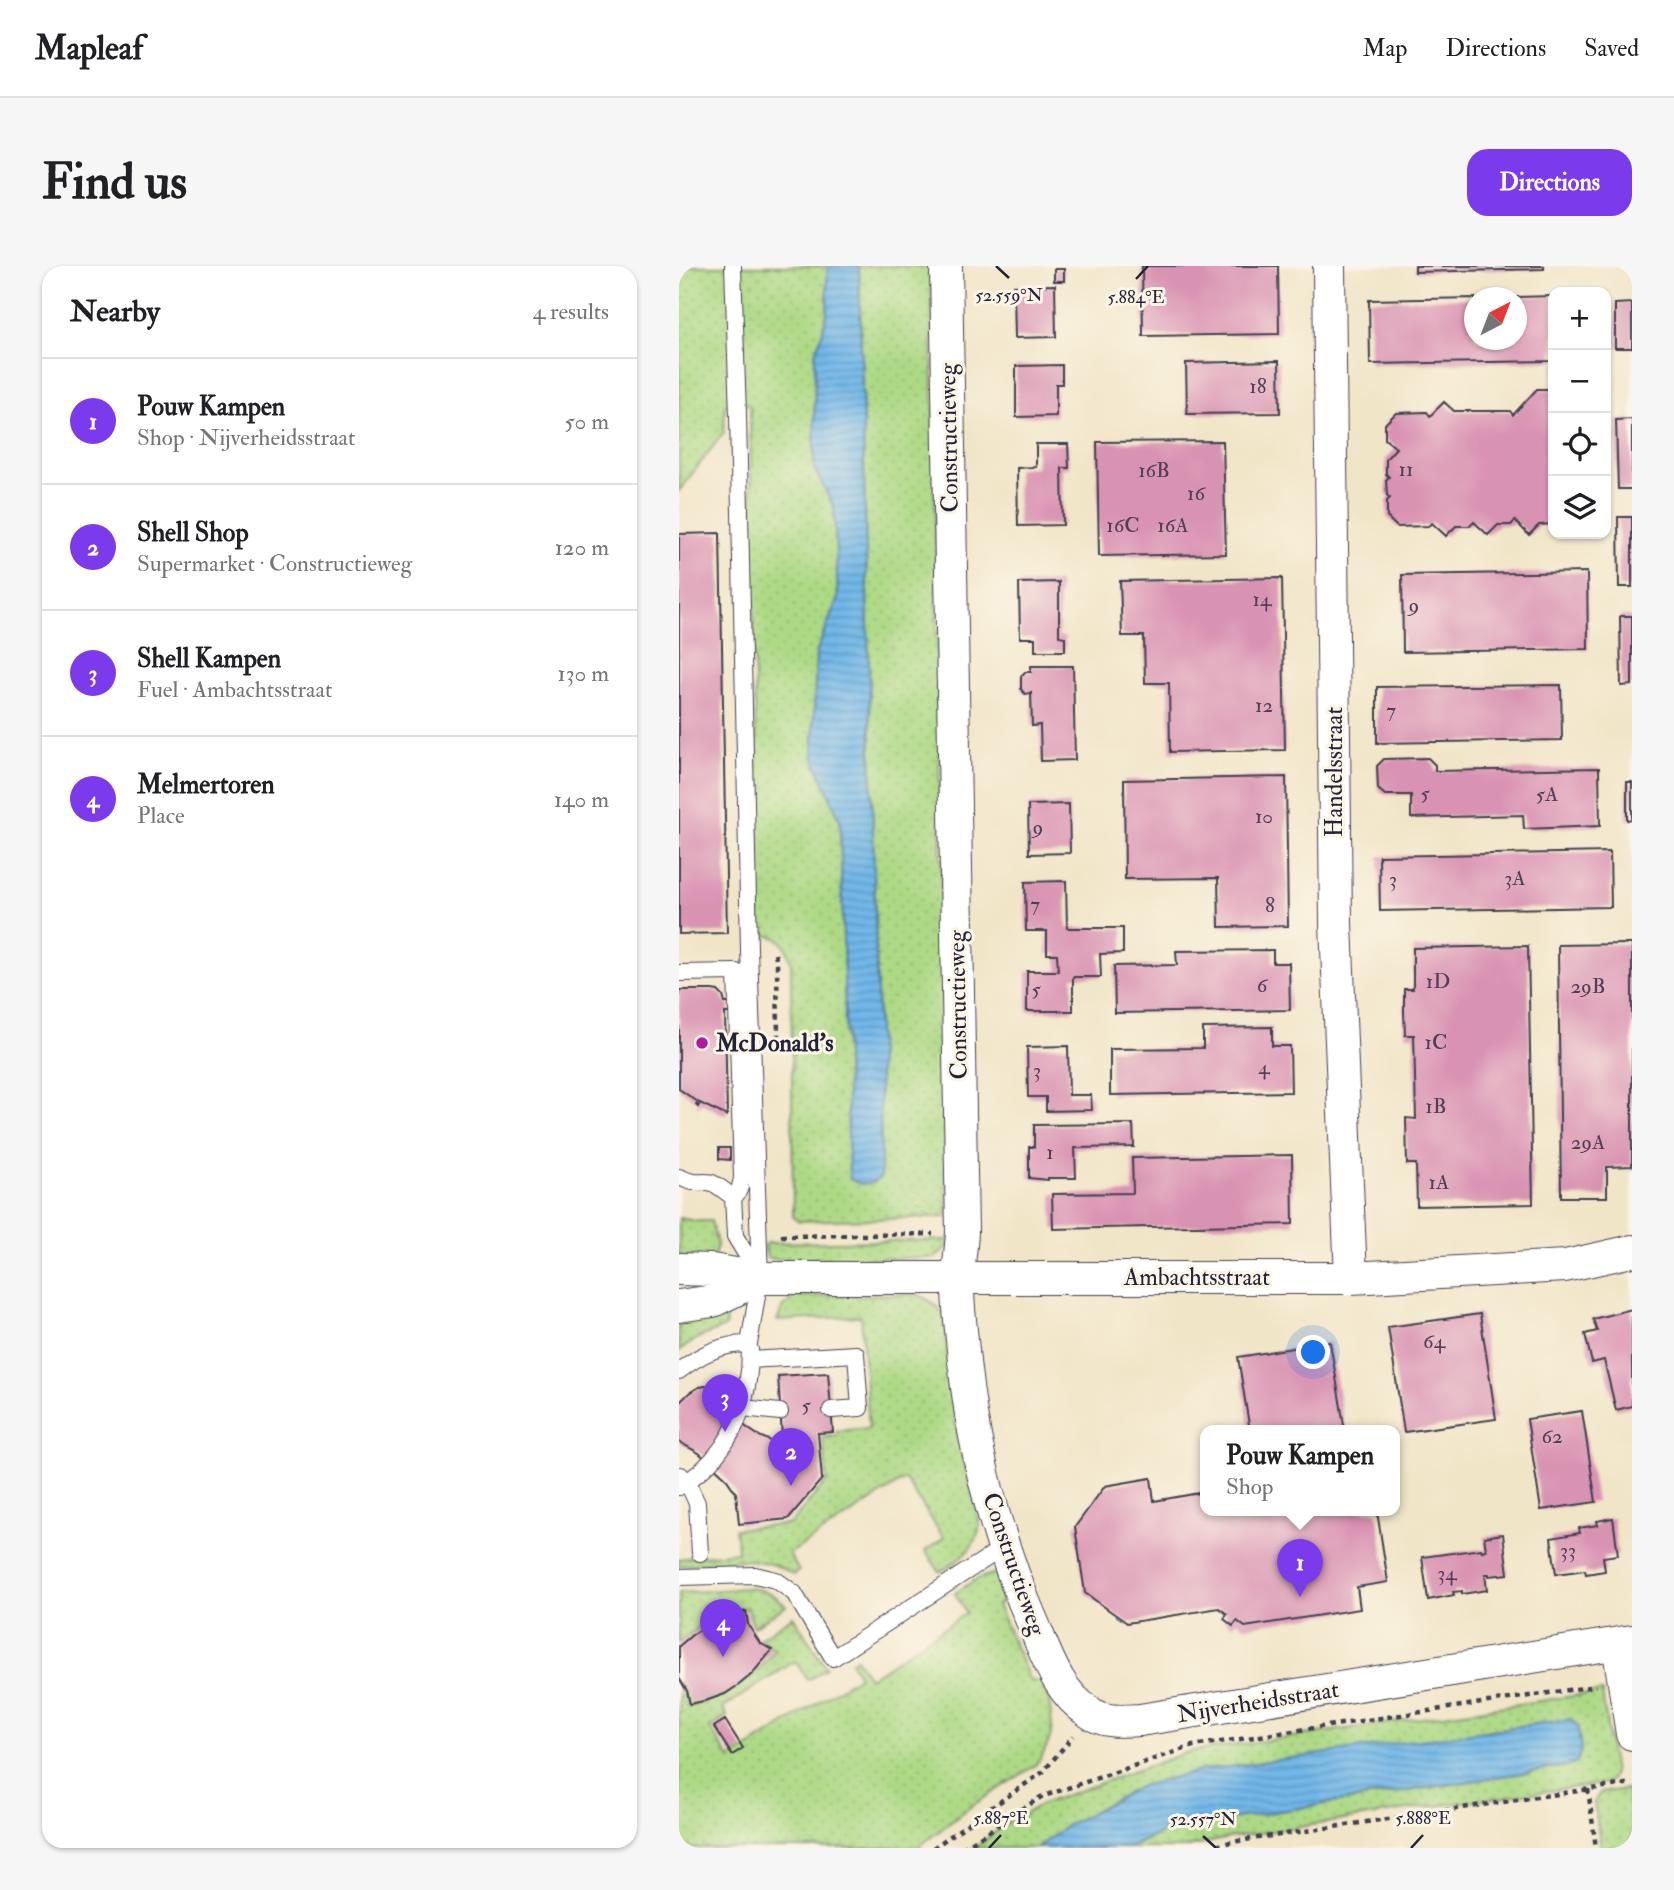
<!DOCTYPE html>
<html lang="en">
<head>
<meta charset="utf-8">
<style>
	:root { --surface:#fff; --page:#f6f6f6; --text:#202124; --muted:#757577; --line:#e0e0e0; --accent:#7c3aed }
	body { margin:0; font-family:"IM FELL Double Pica",serif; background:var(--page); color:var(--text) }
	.controls { position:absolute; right:21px; top:21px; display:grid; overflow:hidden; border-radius:14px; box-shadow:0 2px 5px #0004 }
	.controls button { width:63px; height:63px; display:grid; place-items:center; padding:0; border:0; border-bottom:2px solid var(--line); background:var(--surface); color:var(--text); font:35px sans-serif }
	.compass { position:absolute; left:785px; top:21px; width:63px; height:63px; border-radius:50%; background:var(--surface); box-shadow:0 2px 5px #0004; rotate:42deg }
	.you { position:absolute; left:635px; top:1087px; width:24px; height:24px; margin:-18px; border:5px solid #fff; border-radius:50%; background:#1a73e8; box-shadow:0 0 0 10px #1a73e833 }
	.badge { display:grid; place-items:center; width:46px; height:46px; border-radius:50%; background:var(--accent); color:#fff; font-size:23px; font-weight:700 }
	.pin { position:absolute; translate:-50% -58px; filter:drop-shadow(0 2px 4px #0008) }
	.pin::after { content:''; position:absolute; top:37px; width:24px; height:21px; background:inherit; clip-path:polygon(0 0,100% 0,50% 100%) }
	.popup { position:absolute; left:521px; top:1159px; width:200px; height:91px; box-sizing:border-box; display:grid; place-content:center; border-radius:14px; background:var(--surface); filter:drop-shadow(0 2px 5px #0005); font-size:23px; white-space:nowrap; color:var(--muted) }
	.popup b { font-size:26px; color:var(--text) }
	.popup::after { content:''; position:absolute; left:50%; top:100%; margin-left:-14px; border:14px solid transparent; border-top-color:var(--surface) }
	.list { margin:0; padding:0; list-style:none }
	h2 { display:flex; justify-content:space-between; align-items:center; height:91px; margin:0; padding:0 28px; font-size:30px }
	h2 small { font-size:23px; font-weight:400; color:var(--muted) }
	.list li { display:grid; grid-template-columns:46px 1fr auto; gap:21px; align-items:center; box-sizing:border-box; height:126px; padding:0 28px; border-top:2px solid var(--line) }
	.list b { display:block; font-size:26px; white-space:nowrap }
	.list p { margin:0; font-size:23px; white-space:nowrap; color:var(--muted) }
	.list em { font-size:23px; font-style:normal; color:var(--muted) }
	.icon { flex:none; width:38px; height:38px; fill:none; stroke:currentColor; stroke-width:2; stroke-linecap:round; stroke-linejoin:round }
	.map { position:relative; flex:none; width:953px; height:1582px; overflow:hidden; border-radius:21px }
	header { display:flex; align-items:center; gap:42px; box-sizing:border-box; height:98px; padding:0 35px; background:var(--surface); border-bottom:2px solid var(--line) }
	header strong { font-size:33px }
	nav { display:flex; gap:38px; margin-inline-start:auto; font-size:24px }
	.intro { display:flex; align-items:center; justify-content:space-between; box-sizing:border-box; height:168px; padding:0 42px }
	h1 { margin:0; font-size:49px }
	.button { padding:18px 32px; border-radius:21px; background:var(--accent); color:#fff; font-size:24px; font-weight:700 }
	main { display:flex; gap:42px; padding:0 42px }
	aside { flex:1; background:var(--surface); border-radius:21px; box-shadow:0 2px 5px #0004 }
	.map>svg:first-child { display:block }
	.grass { fill:url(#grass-dots); stroke:#687e60; stroke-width:2 }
	.water { fill:url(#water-rules); stroke:#4a6c92; stroke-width:2 }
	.building { fill:#d993b2 }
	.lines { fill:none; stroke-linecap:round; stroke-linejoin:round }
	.service-casing { stroke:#413f50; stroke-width:18 }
	.minor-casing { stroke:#413f50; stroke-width:34 }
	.path { stroke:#413f50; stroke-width:4.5; stroke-dasharray:5 5; stroke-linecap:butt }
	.service { stroke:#fff; stroke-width:16 }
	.minor { stroke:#fff; stroke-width:32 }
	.ticks { fill:none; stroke:#22223b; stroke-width:2.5 }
	.poi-dot { fill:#b5179e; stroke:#fcf5e5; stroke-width:2.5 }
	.labels { text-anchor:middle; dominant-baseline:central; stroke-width:6; stroke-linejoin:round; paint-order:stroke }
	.number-label { font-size:21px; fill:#503e59 }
	.street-label { font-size:24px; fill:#22223b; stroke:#fcf5e5 }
	.poi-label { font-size:24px; font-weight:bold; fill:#22223b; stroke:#fcf5e5; text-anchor:start }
	.ticks-label { font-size:18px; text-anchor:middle; fill:#22223b; stroke:#fcf5e5; stroke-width:6; stroke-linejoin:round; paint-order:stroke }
</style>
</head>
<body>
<header>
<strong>Mapleaf</strong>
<nav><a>Map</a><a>Directions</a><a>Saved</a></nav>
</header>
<div class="intro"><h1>Find us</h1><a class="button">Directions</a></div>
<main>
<aside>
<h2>Nearby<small>4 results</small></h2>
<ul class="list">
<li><span class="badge">1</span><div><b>Pouw Kampen</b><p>Shop · Nijverheidsstraat</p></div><em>50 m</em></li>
<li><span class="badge">2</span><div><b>Shell Shop</b><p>Supermarket · Constructieweg</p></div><em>120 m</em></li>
<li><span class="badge">3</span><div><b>Shell Kampen</b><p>Fuel · Ambachtsstraat</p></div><em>130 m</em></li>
<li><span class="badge">4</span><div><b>Melmertoren</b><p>Place</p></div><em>140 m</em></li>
</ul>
</aside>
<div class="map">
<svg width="953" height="1582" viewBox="0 0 953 1582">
	<defs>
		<pattern id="grass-dots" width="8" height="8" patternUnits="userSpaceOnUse" patternTransform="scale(1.75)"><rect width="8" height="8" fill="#add985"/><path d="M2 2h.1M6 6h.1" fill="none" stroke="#95ba74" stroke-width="1.8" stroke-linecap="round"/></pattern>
		<pattern id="water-rules" width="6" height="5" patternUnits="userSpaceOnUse" patternTransform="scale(1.75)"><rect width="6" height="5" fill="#71b7e8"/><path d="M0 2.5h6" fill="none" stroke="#5c94bd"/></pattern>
	</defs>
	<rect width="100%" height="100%" fill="#fcf5e5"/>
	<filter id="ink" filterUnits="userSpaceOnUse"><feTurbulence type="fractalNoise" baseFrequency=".0143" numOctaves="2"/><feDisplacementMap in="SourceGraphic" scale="14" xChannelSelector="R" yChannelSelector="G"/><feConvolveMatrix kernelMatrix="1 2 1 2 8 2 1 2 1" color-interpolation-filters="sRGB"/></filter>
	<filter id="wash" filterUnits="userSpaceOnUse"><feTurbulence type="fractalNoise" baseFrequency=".00686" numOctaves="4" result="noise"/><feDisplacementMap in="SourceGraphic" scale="28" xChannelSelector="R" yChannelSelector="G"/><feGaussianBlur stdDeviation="1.57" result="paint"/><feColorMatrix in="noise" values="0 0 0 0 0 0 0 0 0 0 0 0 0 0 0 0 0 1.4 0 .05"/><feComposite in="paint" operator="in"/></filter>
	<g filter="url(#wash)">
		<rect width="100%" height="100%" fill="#f1e5c8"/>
		<path class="grass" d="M0 0H148V47L143 68 136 88 135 202 155 241 159 332 137 387 134 478 135 493 161 554 170 908 171 913C180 918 186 919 196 916L202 886 180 0H252L268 951 119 955 114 951 112 697C107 676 101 669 80 669L71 139H46L45 166 0 225Z
			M0 952 17 955H32L38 978 36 988 33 990H0Z
			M271 974V978L256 992 92 993 88 991 85 980 89 977Z
			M238 1028C248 1033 262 1040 265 1052 269 1067 267 1085 269 1100 272 1134 278 1168 286 1201 289 1214 303 1254 300 1264 295 1284 278 1296 261 1306L246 1285 265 1272 226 1213 110 1288 120 1305 115 1309C80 1285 40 1296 0 1300V1293L59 1286 56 1263 111 1258 148 1215 144 1171 158 1170V1165L190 1162 182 1050 98 1055 104 1041 116 1030Z
			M40 1047 46 1050 47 1059 46 1061 19 1072 0 1085V1056L12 1051Z
			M317 1307 326 1334 318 1339 351 1415H362L370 1433 373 1460 371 1473 362 1492 355 1500 291 1541 238 1582H0V1417L6 1426 9 1441C49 1432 72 1417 96 1384L83 1376 81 1372 114 1350 147 1402 129 1414 116 1395 44 1442 48 1450 31 1462 51 1493 180 1410 172 1396 177 1392 190 1412 287 1347 276 1327 298 1313Z
			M68 1322C85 1323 95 1327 107 1340L74 1361 69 1342C42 1348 20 1359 0 1377V1327Z
			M923 1426 935 1507 932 1514 928 1517 741 1542 549 1572 506 1582H449L493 1562 891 1454 520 1505 390 1558 358 1582H295L323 1561 363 1538 509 1486Z
			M948 1523 953 1560V1582H922L915 1536 921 1527Z"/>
		<path class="water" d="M148 0H180L202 886V911C191 920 182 920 171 913L170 908 161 554 135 493 134 478 137 387 159 332 155 241 135 202 136 88 143 68 148 47Z
			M891 1453 899 1460 902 1484 898 1496 889 1500 493 1562 449 1582H358L390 1558 462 1520 520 1505Z"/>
		<g id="blocks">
			<path class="building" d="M463 0H599L600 68 464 70Z
				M736 0H865V3L736 6Z
				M375 3H385V15H375Z
				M376 19 377 71 336 72 335 20Z
				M874 30V95L691 98 690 34 796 32V74H838V31Z
				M953 37V82H936V38Z
				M600 95 601 147 508 148 507 97Z
				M383 99V118H377V150L337 151V100Z
				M858 123H874V258L860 259 850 269 836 255 832 259H819L809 269 795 256 791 260H777L767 270 753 257 749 260 718 261 708 251V235L711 232 708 229 707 214 710 211 707 208V193L717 182 706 173V158L717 147 748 146 751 150 765 136 775 145H831L834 149Z
				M953 153V223H939L937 154Z
				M544 175 547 288 420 290 418 176Z
				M357 178H389L390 202H383L384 259 339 260 338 202 357 201Z
				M939 251H953V321H940Z
				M41 267 48 667 0 668V268Z
				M908 306 909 383 724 386 723 309Z
				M603 312 606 484 491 486 490 417H466L465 370H443L441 315Z
				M380 316V370L386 371V385H356V372H341L340 317Z
				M941 350H953V419L942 420Z
				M352 400H394L396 494 362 495 361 459 353 460 352 427 346 428 342 423V410L346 406H352Z
				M882 419 883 474 698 477V421Z
				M749 492 756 499V505L920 502 921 560 845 563 844 549 732 552V529H706L699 523 698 500 705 493Z
				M607 511 609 660 540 661 539 612 446 613 445 514Z
				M948 516H953V553L948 554Z
				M390 538 391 587 350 588 349 539Z
				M931 586 932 641 701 645 700 590Z
				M387 615 388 662H444V687L421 688 422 711H394V745H348V705H379L378 688H368V665H347L346 616Z
				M948 678H953V900L928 901V931H882L879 679Z
				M849 680 854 938 738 940 737 898H728L727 852 737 853 735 769H726L725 746V723H734V682Z
				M594 684V697H610L611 744 436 747 435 700 498 699 497 685Z
				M0 724H33L39 725 44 730 46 737H50V747H46L48 850 21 837 19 841 17 839 19 836 0 823Z
				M593 761V780H611L612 826 431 829V783L524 782V762Z
				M389 780 390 829H412L413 844 367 845V831H349L348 781Z
				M454 858 455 881 396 882 397 912H369V914L350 912V881H355V859Z
				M40 882H51V894L40 893Z
				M613 889 614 958 374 963 373 928 454 927 453 892Z
				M953 1043V1140L937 1144 925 1094 913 1097 906 1068 918 1065 914 1053Z
				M801 1048 817 1153 725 1166 709 1061Z
				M651 1076 666 1165H571L559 1091Z
				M149 1107 154 1166 139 1167 143 1213 109 1253 60 1258 57 1227 46 1211 20 1187 0 1176V1137L10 1127 20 1121 34 1119 37 1121 55 1149 67 1161 80 1170 109 1183 108 1170 103 1171 99 1110Z
				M903 1145 917 1236 862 1244 848 1153Z
				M472 1212 475 1235 526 1226V1245H698L709 1316 678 1321 681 1343 566 1361 558 1355 554 1360 545 1353 548 1348 540 1342 448 1357 406 1327 396 1261 426 1220Z
				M934 1252 939 1289 924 1291 926 1305 907 1308 906 1304 877 1308 872 1272 901 1267 900 1262 919 1259 918 1255Z
				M824 1268 829 1308 810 1310V1308H806L808 1324 783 1328V1325L774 1326 775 1329 749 1334 743 1291 802 1283 803 1285 807 1284 805 1271Z
				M67 1345 69 1359 81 1377 93 1384 73 1408 61 1418 46 1428 29 1434 11 1438 8 1425 0 1412V1380L13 1369 30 1358 42 1352Z
				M46 1454 64 1482 53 1489 35 1461Z"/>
		</g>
	</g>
	<g filter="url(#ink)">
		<use href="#blocks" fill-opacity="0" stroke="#413f50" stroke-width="2"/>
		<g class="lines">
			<g class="service-casing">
				<path id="service" d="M0 707 57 706 63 912C57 945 49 923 33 917 29 915 21 917 16 916 10 916 6 913 0 911
					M54 930 56 970 80 1010
					M71 1094 177 1088 181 1142 152 1144
					M0 1105C20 1089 44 1077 70 1078L81 1012 70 683 59 149 54 0
					M64 1142 101 1146
					M2 1209 11 1222 18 1237 21 1287
					M0 1221C7 1216 15 1211 22 1205 58 1173 71 1131 71 1084
					M0 1311 76 1309 97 1314 115 1327 154 1392 325 1281"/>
			</g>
			<g class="minor-casing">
				<path id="minor" d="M267 0 283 967C282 982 280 996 279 1010 278 1031 281 1053 283 1074 291 1174 316 1271 356 1362 369 1393 380 1427 410 1446 425 1457 443 1455 461 1454L953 1375
					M650 0 657 658 672 1012
					M0 1003 33 1004 81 1012H672L886 1000 953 985
					M0 1040 34 1035 81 1012
					M939 1378 953 1468"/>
			</g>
			<path class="path" d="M96 688 98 697 99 774
				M104 968V970L254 968
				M909 1523 917 1582
				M254 1582 364 1506 394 1470
				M284 1582 362 1531 514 1480 917 1420
				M528 1582 552 1576 953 1517"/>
			<use href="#service" class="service"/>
			<use href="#minor" class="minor"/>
		</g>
	</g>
	<path class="ticks" d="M317 0 330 12M457 13 469 0M524 1570 537 1582M310 1582 322 1569M732 1582 744 1569"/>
	<circle class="poi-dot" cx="23" cy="777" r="7"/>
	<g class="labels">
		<g class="number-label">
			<text x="579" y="120">18</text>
			<text x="727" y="203">11</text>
			<text x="475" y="204">16B</text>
			<text x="517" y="227">16</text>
			<text x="444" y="259">16C</text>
			<text x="494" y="259">16A</text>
			<text x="583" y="333">14</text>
			<text x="735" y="339">9</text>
			<text x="585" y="439">12</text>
			<text x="712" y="444">7</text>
			<text x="746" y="527">5</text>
			<text x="868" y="528">5A</text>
			<text x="585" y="550">10</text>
			<text x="359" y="561">9</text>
			<text x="836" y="612">3A</text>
			<text x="714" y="613">3</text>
			<text x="356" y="638">7</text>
			<text x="591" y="639">8</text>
			<text x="759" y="715">1D</text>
			<text x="583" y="719">6</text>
			<text x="909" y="720">29B</text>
			<text x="357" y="723">5</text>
			<text x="757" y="776">1C</text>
			<text x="585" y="801">4</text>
			<text x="358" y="804">3</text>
			<text x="757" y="840">1B</text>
			<text x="909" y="876">29A</text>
			<text x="371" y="886">1</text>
			<text x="760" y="916">1A</text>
			<text x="755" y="1075">64</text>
			<text x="127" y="1139">5</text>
			<text x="873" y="1170">62</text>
			<text x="889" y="1284">33</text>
			<text x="768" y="1307">34</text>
		</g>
		<g class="street-label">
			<text transform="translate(270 172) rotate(-91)">Constructieweg</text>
			<text transform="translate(655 506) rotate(-90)">Handelsstraat</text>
			<text transform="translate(279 739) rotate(-91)">Constructieweg</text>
			<text x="518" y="1011">Ambachtsstraat</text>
			<text transform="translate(335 1298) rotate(71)">Constructieweg</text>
			<text transform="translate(579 1436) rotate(-9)">Nijverheidsstraat</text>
		</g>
		<g class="poi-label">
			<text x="37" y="777">McDonald's</text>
		</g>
	</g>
	<g class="ticks-label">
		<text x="330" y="35">52.559°N</text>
		<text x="457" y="37">5.884°E</text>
		<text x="322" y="1558">5.887°E</text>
		<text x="744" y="1558">5.888°E</text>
		<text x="524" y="1559">52.557°N</text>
	</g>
</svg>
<div class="controls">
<button>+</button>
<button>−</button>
<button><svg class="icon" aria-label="locate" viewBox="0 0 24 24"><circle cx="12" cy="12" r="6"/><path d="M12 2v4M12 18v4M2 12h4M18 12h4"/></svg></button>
<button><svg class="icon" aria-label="layers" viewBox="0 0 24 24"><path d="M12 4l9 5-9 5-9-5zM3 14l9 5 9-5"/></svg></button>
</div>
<svg class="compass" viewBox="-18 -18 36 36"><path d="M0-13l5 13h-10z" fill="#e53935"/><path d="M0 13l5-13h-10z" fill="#757577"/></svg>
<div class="you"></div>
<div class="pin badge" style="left:621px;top:1331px">1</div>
<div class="popup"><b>Pouw Kampen</b>Shop</div>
<div class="pin badge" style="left:112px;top:1220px">2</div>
<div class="pin badge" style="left:46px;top:1166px">3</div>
<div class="pin badge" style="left:44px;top:1391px">4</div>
</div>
</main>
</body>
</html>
